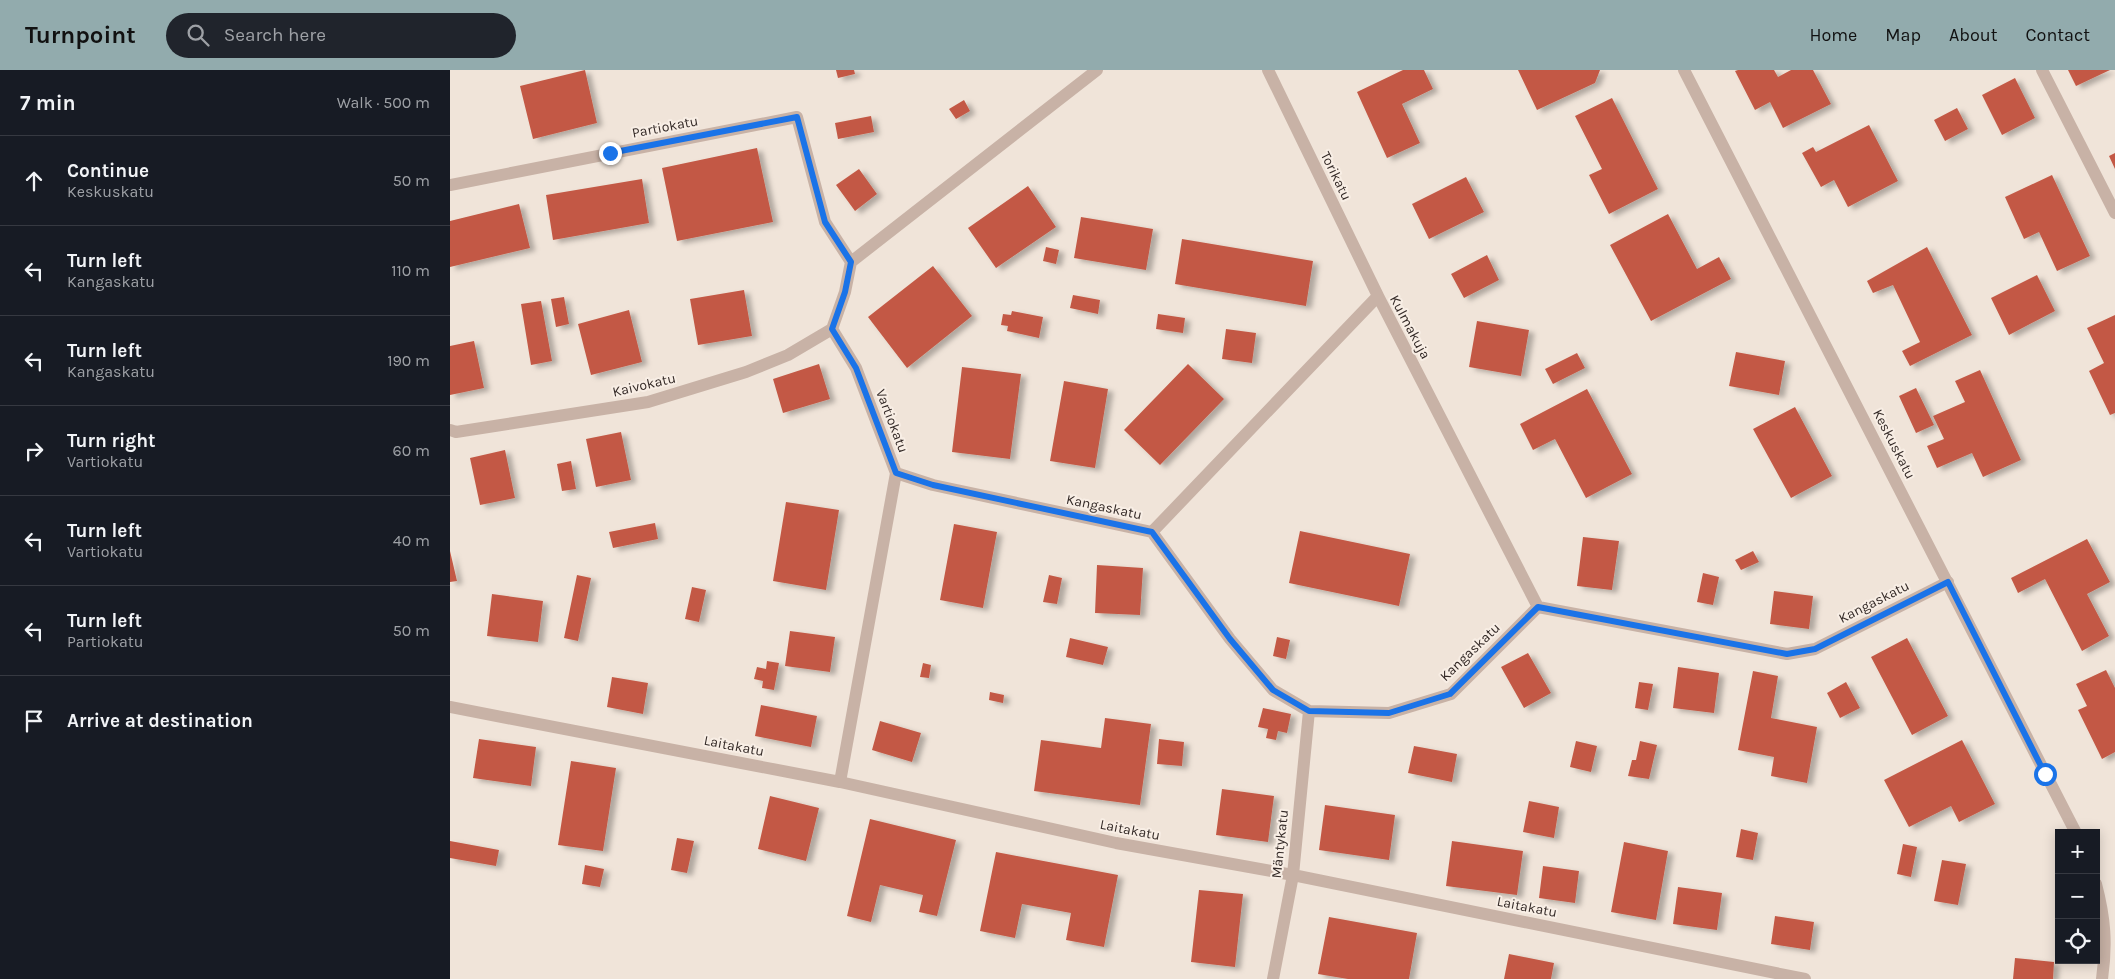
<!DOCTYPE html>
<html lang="en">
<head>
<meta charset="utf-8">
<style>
	:root { --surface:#171b24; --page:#20242c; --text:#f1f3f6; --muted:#9ea1a6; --line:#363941; --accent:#92abad }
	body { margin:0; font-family:Karla,sans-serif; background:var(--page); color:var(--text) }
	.controls { position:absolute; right:15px; bottom:15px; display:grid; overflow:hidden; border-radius:0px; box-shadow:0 2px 12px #0003 }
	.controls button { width:45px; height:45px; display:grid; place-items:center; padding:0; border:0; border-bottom:1px solid var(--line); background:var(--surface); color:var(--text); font:25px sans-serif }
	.stop { position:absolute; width:15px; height:15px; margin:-11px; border:4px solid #1a73e8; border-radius:50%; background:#fff }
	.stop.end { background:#1a73e8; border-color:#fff; box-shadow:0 1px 5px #0008 }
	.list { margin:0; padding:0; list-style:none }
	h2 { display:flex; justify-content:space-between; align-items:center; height:65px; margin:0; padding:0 20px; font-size:21px }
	h2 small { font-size:16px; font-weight:400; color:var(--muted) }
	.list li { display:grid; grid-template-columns:32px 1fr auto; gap:15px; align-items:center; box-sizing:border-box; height:90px; padding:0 20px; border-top:1px solid var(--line) }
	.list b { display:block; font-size:19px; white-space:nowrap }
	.list p { margin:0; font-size:16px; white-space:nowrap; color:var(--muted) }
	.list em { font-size:16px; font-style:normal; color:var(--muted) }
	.icon { flex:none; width:28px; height:28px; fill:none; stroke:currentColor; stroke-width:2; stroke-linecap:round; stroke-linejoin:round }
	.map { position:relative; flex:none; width:1665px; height:909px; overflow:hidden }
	header { display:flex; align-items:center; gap:30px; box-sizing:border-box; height:70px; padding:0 25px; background:var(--accent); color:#111 }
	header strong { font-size:24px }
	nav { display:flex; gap:28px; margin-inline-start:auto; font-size:18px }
	.search { width:350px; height:45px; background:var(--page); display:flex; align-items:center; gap:12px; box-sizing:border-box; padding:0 18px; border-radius:28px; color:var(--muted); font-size:19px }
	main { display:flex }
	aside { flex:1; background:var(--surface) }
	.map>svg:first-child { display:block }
	.building { fill:#c35945; filter:url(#shadow) }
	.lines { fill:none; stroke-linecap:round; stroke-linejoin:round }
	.minor { stroke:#c8b2a6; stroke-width:12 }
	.tertiary { stroke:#c8b2a6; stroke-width:12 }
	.route { stroke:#1a73e8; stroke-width:6 }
	.labels { text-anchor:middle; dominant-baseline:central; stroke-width:4; stroke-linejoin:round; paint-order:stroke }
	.street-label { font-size:14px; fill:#342a27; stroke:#f8eee5 }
</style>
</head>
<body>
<header>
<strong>Turnpoint</strong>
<div class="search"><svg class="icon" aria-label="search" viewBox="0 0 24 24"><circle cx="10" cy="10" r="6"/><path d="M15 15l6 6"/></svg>Search here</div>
<nav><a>Home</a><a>Map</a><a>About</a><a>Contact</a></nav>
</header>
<main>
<aside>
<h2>7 min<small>Walk · 500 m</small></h2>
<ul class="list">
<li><svg class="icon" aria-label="ahead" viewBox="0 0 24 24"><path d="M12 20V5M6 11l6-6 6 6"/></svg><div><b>Continue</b><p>Keskuskatu</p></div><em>50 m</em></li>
<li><svg class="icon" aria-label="left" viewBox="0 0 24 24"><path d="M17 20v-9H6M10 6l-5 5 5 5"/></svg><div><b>Turn left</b><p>Kangaskatu</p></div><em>110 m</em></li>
<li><svg class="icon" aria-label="left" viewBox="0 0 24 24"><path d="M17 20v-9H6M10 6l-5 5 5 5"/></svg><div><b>Turn left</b><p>Kangaskatu</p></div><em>190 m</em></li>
<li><svg class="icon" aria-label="right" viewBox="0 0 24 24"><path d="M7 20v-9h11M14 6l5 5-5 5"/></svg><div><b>Turn right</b><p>Vartiokatu</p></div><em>60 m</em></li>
<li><svg class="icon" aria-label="left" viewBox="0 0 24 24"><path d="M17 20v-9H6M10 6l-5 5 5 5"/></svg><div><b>Turn left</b><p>Vartiokatu</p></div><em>40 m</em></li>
<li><svg class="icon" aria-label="left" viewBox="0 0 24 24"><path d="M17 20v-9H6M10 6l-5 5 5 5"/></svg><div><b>Turn left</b><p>Partiokatu</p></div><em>50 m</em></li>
<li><svg class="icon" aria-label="arrive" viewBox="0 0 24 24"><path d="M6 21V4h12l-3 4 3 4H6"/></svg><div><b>Arrive at destination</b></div></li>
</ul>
</aside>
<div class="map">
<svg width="1665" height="909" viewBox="0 0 1665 909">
	<defs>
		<filter id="shadow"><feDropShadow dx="5.5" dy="3" stdDeviation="2.5" flood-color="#0004"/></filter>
	</defs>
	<rect width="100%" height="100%" fill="#f0e4d9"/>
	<path class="building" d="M135 0 147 53 83 69 70 16Z
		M386 0H404L405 4 388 8Z
		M953 0H974L983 19 952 34 970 73 937 88 907 22Z
		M1068 0H1150L1145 13 1087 40Z
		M1288 0H1324L1328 7 1341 0H1363L1381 34 1333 58 1320 32 1305 40 1285 1Z
		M1618 0H1660L1626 16Z
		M1565 8 1585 48 1552 65 1532 25Z
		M1162 28 1208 119 1159 144 1139 105 1152 99 1125 46Z
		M514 30 520 41 506 49 499 39Z
		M1507 38 1518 59 1495 71 1484 50Z
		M421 46 424 62 388 69 385 53Z
		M1419 55 1448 111 1398 137 1384 110 1371 117 1352 83 1363 77 1366 82Z
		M307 78 323 152 227 171 212 98Z
		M1665 83V99L1659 86Z
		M409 99 427 124 405 141 386 115Z
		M1602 105 1640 186 1607 201 1589 162 1574 169 1555 127Z
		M1016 107 1034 142 979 169 962 134Z
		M192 109 199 153 103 170 96 125Z
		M578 116 606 157 546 198 518 158Z
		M69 134 80 178 0 197V151Z
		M1218 144 1247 199 1269 187 1281 209 1201 251 1160 175Z
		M631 147 703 159 696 200 624 188Z
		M732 169 863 191 856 236 725 214Z
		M596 177 609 180 606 194 593 191Z
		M1477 177 1522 265 1460 296 1452 281 1470 272 1443 215 1423 223 1417 211Z
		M1037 185 1049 210 1014 228 1001 204Z
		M483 196 522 246 457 298 418 247Z
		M1587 205 1605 241 1559 265 1541 228Z
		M294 220 302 266 248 275 240 229Z
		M623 225 650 230 648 244 620 238Z
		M114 227 119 254 106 257 101 229Z
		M91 231 102 291 81 295 71 234Z
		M179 240 192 292 141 305 128 254Z
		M562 241 593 247 589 268 557 261 558 256 551 255 553 244 561 245Z
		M708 244 735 248 733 263 706 259Z
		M1665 245V343L1660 345 1639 301 1654 293 1637 258Z
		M1027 251 1079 260 1071 306 1019 297Z
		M776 259 806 263 802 293 772 289Z
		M24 271 34 318 0 325V276Z
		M1286 282 1335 291 1329 325 1279 316Z
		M1127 283 1135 298 1103 314 1095 299Z
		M369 294 380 329 333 343 323 309Z
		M738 294 774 329 710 395 674 360Z
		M512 297 571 304 560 389 502 382Z
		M1530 300 1571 390 1533 407 1522 383 1487 398 1477 376 1494 369 1483 346 1515 332 1505 311Z
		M614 311 658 319 645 398 600 391Z
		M1466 318 1484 355 1466 363 1449 326Z
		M1137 319 1182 404 1136 428 1105 369 1083 380 1070 354Z
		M1345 337 1382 406 1341 428 1303 359Z
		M171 362 181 410 146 417 136 369Z
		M55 380 65 428 30 435 20 388Z
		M121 391 126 419 112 421 107 394Z
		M336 432 389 440 376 520 323 511Z
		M205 453 208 469 163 478 159 462Z
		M504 454 547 462 533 538 490 530Z
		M850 461 960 484 949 536 839 513Z
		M1133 467 1169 471 1162 520 1127 516Z
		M1637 469 1660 512 1637 524 1659 566 1632 581 1595 509 1568 523 1561 508Z
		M0 481 7 511 0 512Z
		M1303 481 1309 492 1291 500 1285 490Z
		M647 495 693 498 690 545 645 543Z
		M1253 503 1269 507 1263 535 1247 532Z
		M127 505 141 508 128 571 114 568Z
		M599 505 612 508 607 534 593 532Z
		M242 517 256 520 249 552 235 549Z
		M1324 521 1363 526 1359 559 1320 554Z
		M42 524 93 531 88 572 37 566Z
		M340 561 385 567 380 602 335 596Z
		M827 567 840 570 836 589 823 586Z
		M620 568 658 577 653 595 616 587Z
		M1457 568 1498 646 1462 665 1421 587Z
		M1078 583 1101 623 1074 638 1051 597Z
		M317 591 329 593 324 620 312 618 313 611 304 609 307 597 316 599Z
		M473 593 481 595 479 608 470 607Z
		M1228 597 1269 603 1264 643 1223 638Z
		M1656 600 1665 618V682L1652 689 1628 640 1637 636 1626 614Z
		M1303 601 1328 606 1321 648 1367 657 1357 713 1321 706 1324 687 1288 680Z
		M162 607 198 613 193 644 157 637Z
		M1189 612 1203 614 1198 640 1185 638Z
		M1396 612 1410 638 1390 648 1377 623Z
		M540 622 554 625 553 633 539 630Z
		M311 635 367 646 361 677 305 666Z
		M813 638 841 644 837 663 828 661 826 670 816 668 818 659 808 657Z
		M655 648 701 654 690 735 584 721 591 670 651 678Z
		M430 651 471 663 462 692 422 680Z
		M29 669 86 677 81 716 23 708Z
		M709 669 734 672 732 696 707 694Z
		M1512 670 1545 734 1509 752 1501 736 1459 757 1434 710Z
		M1126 671 1147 676 1141 702 1120 697Z
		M1190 671 1207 675 1199 709 1178 706 1182 690H1186Z
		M964 676 1007 684 1002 712 958 703Z
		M121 691 166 698 153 781 108 775Z
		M772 719 824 726 818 772 766 765Z
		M320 726 369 738 356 791 308 779Z
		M1079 731 1109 737 1104 768 1073 762Z
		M875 735 945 745 939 790 869 780Z
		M420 749 506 770 487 846 469 842 473 825 430 815 421 852 397 846Z
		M1291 759 1308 763 1303 790 1286 787Z
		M227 768 244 771 237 803 221 800Z
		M0 771 49 780 46 796 0 788Z
		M1002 771 1073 781 1067 825 996 816Z
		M1174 772 1218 781 1206 850 1161 842Z
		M1453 774 1467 777 1461 807 1447 804Z
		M546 782 668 805 654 877 616 870 621 843 572 834 565 868 530 861Z
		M1492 790 1516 794 1508 835 1484 831Z
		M135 795 154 799 150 817 132 814Z
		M1093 796 1129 801 1125 833 1089 828Z
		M1228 817 1272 823 1267 860 1223 854Z
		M749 820 793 824 785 897 741 892Z
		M1325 846 1364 852 1360 880 1321 874Z
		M879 847 967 863 959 909H898L868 904Z
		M1059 884 1104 893 1101 909H1054Z
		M1565 888 1604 892 1603 909H1563Z"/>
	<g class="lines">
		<path class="minor" d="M818 0 928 226
			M1592 0 1665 143
			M0 115 347 47 375 152 401 192 395 222 382 259 406 298 446 403 390 712
			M401 192 647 0
			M0 360 6 362 198 332 296 302 338 285 382 259
			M446 403 483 415 702 462 780 569 823 620 859 641 939 643 1001 624 1088 537 1337 584 1365 579 1498 512
			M702 462 928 226 1088 537
			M0 637 390 712 666 773 843 805 1355 909
			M823 909 843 805 859 641"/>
		<path class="tertiary" d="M1234 0 1626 763
			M1646 814C1655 848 1657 874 1652 909"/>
	</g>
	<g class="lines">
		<path class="route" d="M160 83 347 47 375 152 401 192 395 222 382 259 406 298 446 403 483 415 702 462 780 569 823 620 859 641 939 643 1000 624 1088 537 1337 584 1365 579 1498 512 1595 704"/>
	</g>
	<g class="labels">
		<g class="street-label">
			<text transform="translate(215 57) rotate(-11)">Partiokatu</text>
			<text transform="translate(886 106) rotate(64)">Torikatu</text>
			<text transform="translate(960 257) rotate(62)">Kulmakuja</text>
			<text transform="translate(194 315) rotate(-13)">Kaivokatu</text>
			<text transform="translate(442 351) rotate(69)">Vartiokatu</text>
			<text transform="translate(1444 374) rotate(63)">Keskuskatu</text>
			<text transform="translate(654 437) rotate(12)">Kangaskatu</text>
			<text transform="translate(1424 532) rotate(-27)">Kangaskatu</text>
			<text transform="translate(1020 582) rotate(-44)">Kangaskatu</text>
			<text transform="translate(284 676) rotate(11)">Laitakatu</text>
			<text transform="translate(680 760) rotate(11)">Laitakatu</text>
			<text transform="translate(830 774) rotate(-84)">Mäntykatu</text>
			<text transform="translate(1077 837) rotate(11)">Laitakatu</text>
		</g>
	</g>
</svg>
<div class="controls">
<button>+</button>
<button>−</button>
<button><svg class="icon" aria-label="locate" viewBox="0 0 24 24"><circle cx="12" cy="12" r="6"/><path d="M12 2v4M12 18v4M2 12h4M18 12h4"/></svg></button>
</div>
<div class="stop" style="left:1595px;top:704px"></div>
<div class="stop end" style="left:160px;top:83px"></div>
</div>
</main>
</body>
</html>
